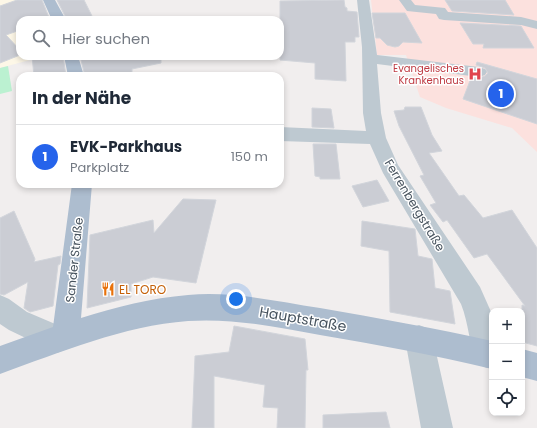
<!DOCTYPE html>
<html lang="de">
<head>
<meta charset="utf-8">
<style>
	:root { --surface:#fff; --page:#f6f6f7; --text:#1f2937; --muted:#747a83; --line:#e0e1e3; --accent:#2563eb }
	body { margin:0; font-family:Poppins,sans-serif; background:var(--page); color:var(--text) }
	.controls { position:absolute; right:12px; bottom:12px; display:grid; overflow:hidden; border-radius:8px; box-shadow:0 2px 6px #0003 }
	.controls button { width:36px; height:36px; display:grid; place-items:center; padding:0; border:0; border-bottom:1px solid var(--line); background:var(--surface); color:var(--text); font:20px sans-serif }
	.you { position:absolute; left:236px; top:299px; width:14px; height:14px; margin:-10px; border:3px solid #fff; border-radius:50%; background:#1a73e8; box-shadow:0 0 0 6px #1a73e833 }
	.badge { display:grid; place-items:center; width:26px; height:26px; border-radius:50%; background:var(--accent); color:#fff; font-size:13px; font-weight:700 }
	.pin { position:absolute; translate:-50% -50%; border:2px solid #fff; box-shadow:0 1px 4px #0006 }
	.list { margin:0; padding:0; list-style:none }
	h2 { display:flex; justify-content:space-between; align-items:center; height:52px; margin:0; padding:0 16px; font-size:17px }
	h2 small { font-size:13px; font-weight:400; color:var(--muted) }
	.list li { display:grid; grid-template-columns:26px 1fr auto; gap:12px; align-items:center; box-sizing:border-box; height:64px; padding:0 16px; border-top:1px solid var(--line) }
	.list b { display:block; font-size:15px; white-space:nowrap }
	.list p { margin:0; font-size:13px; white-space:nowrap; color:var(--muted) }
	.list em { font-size:13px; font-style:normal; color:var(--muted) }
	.icon { flex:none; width:22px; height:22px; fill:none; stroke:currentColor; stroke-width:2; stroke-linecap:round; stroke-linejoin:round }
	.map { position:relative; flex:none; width:537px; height:428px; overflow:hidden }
	.search { position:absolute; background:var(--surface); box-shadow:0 2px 6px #0003; left:16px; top:16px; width:268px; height:44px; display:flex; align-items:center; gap:10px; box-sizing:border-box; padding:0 14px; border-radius:12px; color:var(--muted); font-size:15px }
	.panel { position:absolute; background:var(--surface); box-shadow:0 2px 6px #0003; left:16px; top:72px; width:268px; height:116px; border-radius:12px }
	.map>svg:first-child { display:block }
	.commercial { fill:#fdf7e7 }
	.medical { fill:#fce1de }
	.green { fill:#bbf1d1 }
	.building { fill:#cbcdd4; stroke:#d2d5db }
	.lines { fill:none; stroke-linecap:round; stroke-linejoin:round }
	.minor { fill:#bec9d1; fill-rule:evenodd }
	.major { fill:#adbdcf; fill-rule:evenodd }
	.labels { text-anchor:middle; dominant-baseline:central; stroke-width:3; stroke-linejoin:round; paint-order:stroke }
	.far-health-label { font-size:10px; fill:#be3a42; stroke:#fff; text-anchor:end }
	.street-label { font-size:12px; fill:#46525d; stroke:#fff }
	.food-label { font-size:12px; fill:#c56008; stroke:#fff; text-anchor:start }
	.near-street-label { font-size:14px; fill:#46525d; stroke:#fff }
</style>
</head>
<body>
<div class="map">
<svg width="537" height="428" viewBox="0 0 537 428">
	<rect width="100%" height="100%" fill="#f1eeee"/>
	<path class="commercial" d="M0 0H36L20 20V56H45L0 68Z"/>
	<path class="medical" d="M371 0H537V152L512 128 446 108 420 97 406 55H377Z"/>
	<path class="green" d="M8 66 12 91 0 94V68Z"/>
	<path class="building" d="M17 0H42L50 20H20V30L6 35 20 50V55L0 63V6Z
		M57 0H84L94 20H67Z
		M344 0 345 7 347 8V11L357 12 359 37H355V42H345L346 81 315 79V63L280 60V1Z
		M445 0H505L514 15 452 11Z
		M372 13H405L422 43 403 42 399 46 395 47 387 45 380 38H376Z
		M460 23 521 26 534 48H483L484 44H473Z
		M32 56H63L66 76H34Z
		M80 56H161V63L132 69V73L119 76H85Z
		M477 62 537 79V124L463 99 471 78H479L485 76 488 73 485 68 476 65Z
		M405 107H421L432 135 442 151 429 153 459 196 464 195 483 218 512 210 537 248V346L522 342V305L525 306 487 254 474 258 447 220 443 222 430 205 436 203 420 176 424 175 399 126 394 111 404 110Z
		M312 108 331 109 334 128 312 127Z
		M313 144H336L340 179H320V177L315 176Z
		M377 180 389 201 363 207 352 186Z
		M183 199 216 200 196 283 153 277 131 284V297L87 308 90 235 153 220 154 233Z
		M14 211 35 259 34 262 61 256 60 264 58 265 53 306 30 312 24 308 28 282 4 295 0 294V218Z
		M362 221 415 229 418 256 432 259 435 288 450 291 455 324 390 312 389 251 361 246Z
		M234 326 305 339 308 370H306L305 428H277L278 408 263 407 265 385 214 376V428H192L195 356 229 352Z
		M386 412 390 428H323V415Z"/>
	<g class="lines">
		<path class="minor" d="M357 0H369L377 55 479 67 485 69 487 72 485 75 479 77 377 64 381 113 386 138 398 165 480 287 492 314V366L487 368 477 364C469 345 469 324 461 304L383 173 370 144 280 141V127L366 131 363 113 362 47Z
			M399 0H411L415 5 445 8 448 12 521 17 537 21V29L521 25 444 20 439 19 436 14 407 11Z
			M0 295 9 299 27 312 67 329 71 339 67 349 57 353 9 330 0 324Z
			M419 325 429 329 433 339 453 428H421L405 339 409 329Z"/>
		<path class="major" d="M43 0H55L66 20H52Z
			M64 56H78L84 76H68Z
			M72 184H92L81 318C116 307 151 298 188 295 232 291 276 301 320 308 377 318 435 328 492 341V369C435 355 378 345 320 335 277 327 233 318 188 321 123 326 61 352 0 374V346L53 327Z
			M522 349 537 353V381L522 377Z"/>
	</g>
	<defs>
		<g id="hospital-bare" transform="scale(1.08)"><path d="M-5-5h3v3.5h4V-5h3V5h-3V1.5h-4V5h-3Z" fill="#e0444e" stroke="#fff" stroke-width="2.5" paint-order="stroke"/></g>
		<g id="restaurant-bare" transform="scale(1.08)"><path d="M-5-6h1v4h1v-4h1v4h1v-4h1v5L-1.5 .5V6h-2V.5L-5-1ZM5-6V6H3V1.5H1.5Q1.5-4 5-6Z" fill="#e8710a" stroke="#fff" stroke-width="2.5" paint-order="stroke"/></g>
	</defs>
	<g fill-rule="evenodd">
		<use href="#hospital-bare" x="475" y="74"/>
		<use href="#restaurant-bare" x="108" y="289"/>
	</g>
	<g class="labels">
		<g class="far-health-label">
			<text x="464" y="68">Evangelisches<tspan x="464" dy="12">Krankenhaus</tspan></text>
		</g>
		<g class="street-label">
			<text transform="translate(415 205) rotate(59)">Ferrenbergstraße</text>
			<text transform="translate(74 260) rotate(-84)">Sander Straße</text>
		</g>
		<g class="food-label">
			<text x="119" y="289">EL TORO</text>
		</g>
		<g class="near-street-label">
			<text transform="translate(303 319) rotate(10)">Hauptstraße</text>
		</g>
	</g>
</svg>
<div class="controls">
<button>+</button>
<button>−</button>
<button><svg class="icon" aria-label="locate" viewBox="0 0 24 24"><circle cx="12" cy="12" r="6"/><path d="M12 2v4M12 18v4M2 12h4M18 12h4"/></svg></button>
</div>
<div class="you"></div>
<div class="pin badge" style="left:501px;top:94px">1</div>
<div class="search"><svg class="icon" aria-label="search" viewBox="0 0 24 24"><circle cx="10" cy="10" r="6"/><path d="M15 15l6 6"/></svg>Hier suchen</div>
<section class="panel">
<h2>In der Nähe<small></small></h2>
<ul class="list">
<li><span class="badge">1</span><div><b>EVK-Parkhaus</b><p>Parkplatz</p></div><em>150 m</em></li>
</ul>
</section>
</div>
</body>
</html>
